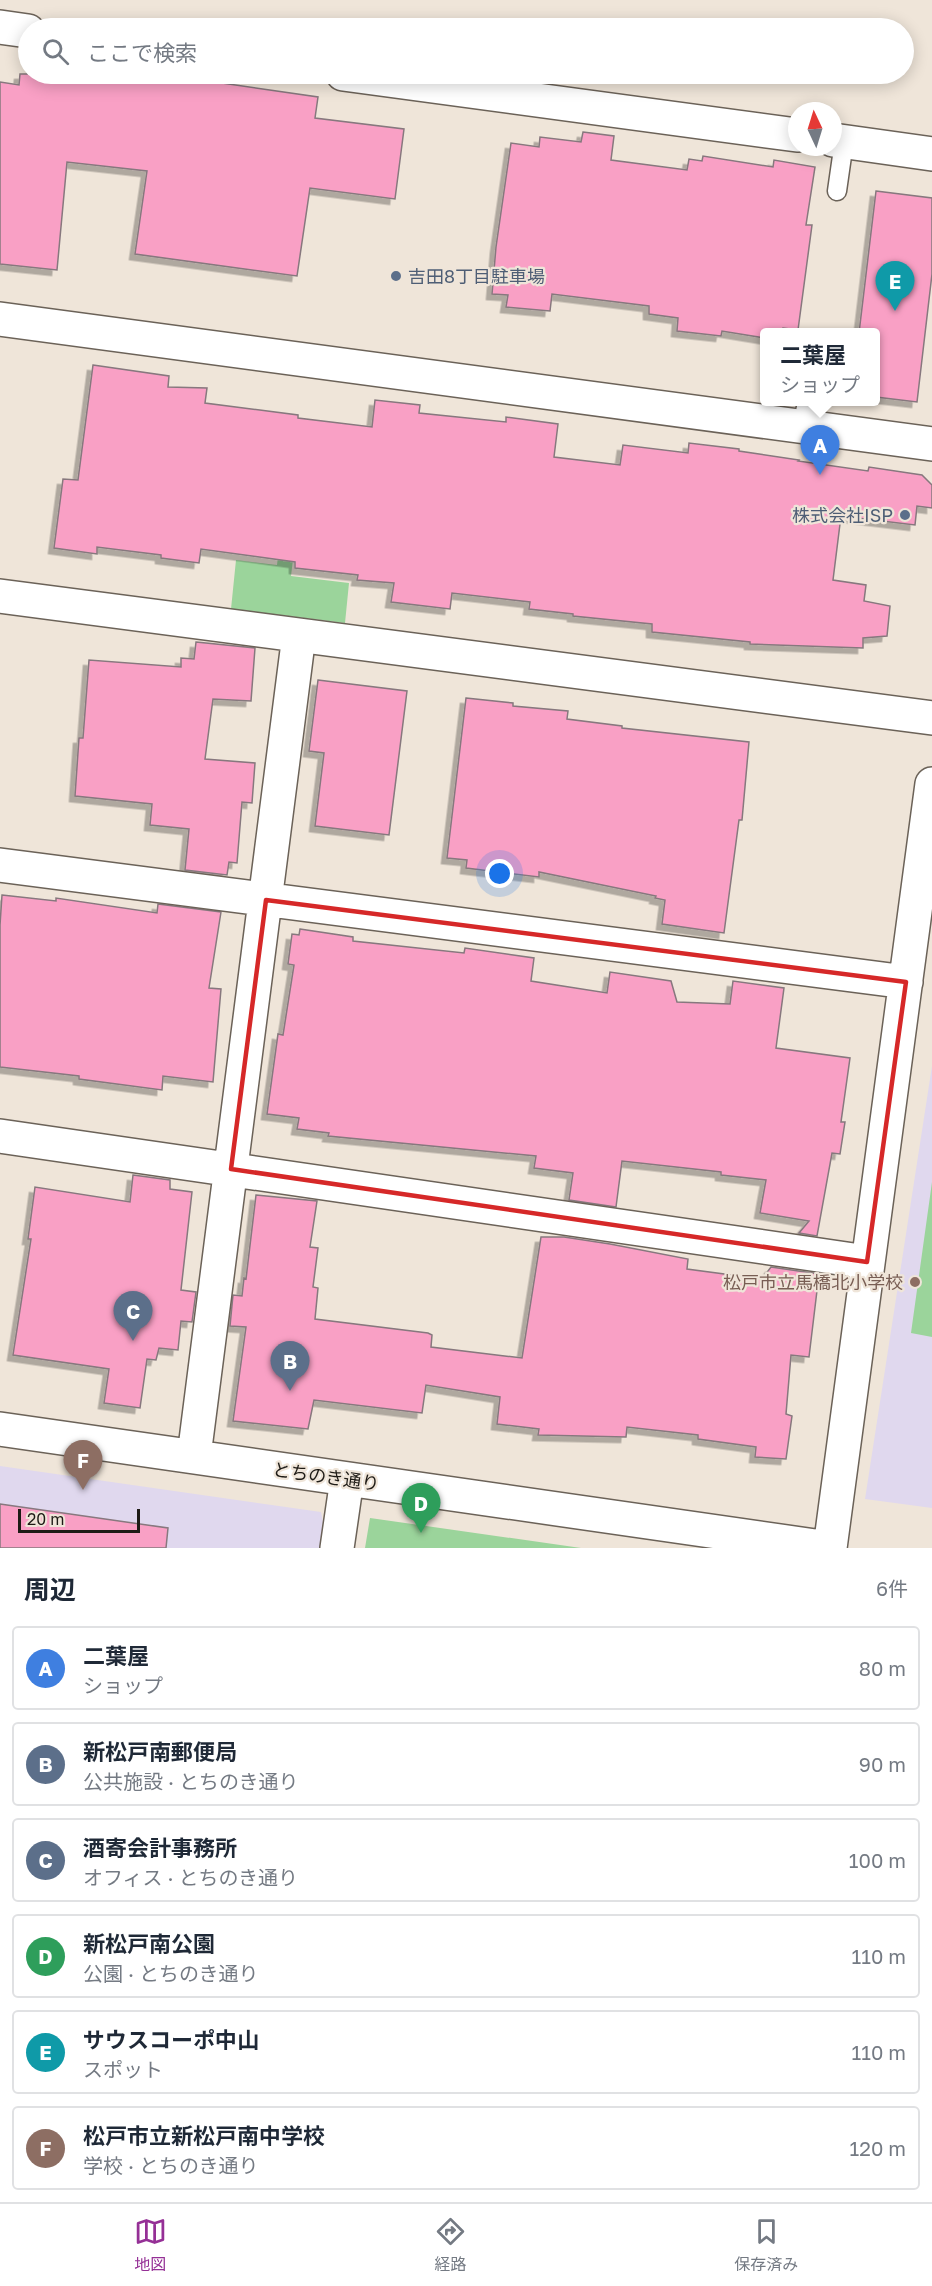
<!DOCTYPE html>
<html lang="ja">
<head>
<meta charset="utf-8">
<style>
	:root { --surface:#fff; --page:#f6f6f7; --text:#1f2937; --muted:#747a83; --line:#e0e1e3; --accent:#953096 }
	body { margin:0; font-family:"Golos Text","Noto Sans JP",sans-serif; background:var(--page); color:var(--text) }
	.compass { position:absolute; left:788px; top:102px; width:54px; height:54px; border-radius:50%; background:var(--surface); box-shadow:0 3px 15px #0003; rotate:356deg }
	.scale { position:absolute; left:18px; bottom:15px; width:122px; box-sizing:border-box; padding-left:6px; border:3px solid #1e1b16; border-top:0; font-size:16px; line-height:21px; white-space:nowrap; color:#1e1b16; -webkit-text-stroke:4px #efe5d9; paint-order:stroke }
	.you { position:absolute; left:500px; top:874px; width:21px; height:21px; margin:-15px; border:4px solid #fff; border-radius:50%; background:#1a73e8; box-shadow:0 0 0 9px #1a73e833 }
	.badge { display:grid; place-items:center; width:39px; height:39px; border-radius:50%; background:var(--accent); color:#fff; font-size:20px; font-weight:700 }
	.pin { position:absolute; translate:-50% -50px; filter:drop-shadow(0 2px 3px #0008) }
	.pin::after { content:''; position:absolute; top:32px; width:21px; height:18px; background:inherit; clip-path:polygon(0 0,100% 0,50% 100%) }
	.popup { position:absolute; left:760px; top:328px; width:120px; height:78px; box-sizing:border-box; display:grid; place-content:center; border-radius:6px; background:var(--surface); filter:drop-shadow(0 2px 4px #0005); font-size:20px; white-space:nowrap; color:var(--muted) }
	.popup b { font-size:22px; color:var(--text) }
	.popup::after { content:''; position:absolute; left:50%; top:100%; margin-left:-12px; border:12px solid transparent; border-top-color:var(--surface) }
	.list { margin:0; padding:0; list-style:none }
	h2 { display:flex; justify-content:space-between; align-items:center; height:78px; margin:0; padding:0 24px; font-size:26px }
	h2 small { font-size:20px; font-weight:400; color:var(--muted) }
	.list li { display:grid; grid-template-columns:39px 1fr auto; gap:18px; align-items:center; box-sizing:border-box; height:84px; margin:0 12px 12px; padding:0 12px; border:2px solid var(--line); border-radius:6px }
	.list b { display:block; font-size:22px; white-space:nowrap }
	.list p { margin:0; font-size:20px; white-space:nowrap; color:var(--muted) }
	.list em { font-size:20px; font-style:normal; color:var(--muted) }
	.icon { flex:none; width:33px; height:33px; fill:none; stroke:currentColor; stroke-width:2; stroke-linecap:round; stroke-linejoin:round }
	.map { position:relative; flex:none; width:932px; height:1548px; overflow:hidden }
	.search { position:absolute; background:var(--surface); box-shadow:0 3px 15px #0003; left:18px; right:18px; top:18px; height:66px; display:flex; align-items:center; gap:15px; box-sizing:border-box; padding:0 21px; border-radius:33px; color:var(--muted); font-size:22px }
	.sheet { height:654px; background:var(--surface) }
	nav { display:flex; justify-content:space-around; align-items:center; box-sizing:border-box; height:84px; border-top:2px solid var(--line); background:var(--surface); font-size:16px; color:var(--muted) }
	nav a { display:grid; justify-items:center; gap:3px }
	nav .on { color:var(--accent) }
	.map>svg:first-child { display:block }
	.education { fill:#e0d8ee }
	.green { fill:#9bd49b }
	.building { fill:#f9a0c5; stroke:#87787e; stroke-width:1.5; filter:url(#shadow) }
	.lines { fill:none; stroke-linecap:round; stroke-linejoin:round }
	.lane-casing { stroke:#6b6258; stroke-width:21 }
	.street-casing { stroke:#6b6258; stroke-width:36 }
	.secondary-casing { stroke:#6b6258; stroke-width:36 }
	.lane { stroke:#fff; stroke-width:18 }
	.street { stroke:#fff; stroke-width:33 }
	.secondary { stroke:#fff; stroke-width:33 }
	.marked { fill:none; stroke:#d62828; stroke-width:4.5; stroke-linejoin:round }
	.service-dot { fill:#5c6f8a; stroke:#efe5d9; stroke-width:2 }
	.education-dot { fill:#8d6e63; stroke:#efe5d9; stroke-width:2 }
	.labels { text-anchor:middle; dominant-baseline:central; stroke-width:4.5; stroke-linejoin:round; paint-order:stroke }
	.service-label { font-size:18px; fill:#4e5e75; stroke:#efe5d9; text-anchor:start }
	.education-label { font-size:18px; fill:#785e54; stroke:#efe5d9; text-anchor:end }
	.street-label { font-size:18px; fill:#1e1b16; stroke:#efe5d9 }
</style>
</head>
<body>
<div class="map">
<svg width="932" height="1548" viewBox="0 0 932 1548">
	<defs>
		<filter id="shadow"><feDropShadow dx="-5.5" dy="5.5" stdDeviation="0" flood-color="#0004"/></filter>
	</defs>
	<rect width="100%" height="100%" fill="#efe5d9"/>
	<path class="education" d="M932 1066V1508L865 1499Z
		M0 1466 321 1512 323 1522 320 1548H0Z"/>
	<path class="green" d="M284 505 298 518 291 576 349 583 345 623 231 609 236 560 277 565Z
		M932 1182V1337L911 1333Z
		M370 1518 581 1548H365Z"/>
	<path class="building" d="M20 74H160L318 97 315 118 404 129 395 199 310 188 297 276 135 254 147 171 67 162 57 270 0 264V82L19 85Z
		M583 132 614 136 611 160 687 170 689 159 702 161 703 156 773 167 774 160 815 167 806 225H812L798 330 783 328 782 333H765V338L722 331 721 336 677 331 678 318 649 314V306L552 294 550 311 506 307 508 295 492 294 496 247 511 143 539 147 540 137 581 142Z
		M876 191 932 198V274L917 402 876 397V333H859Z
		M93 365 169 376 168 387 207 388 205 403 298 415V418L372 427 375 400 420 405 419 413 506 422V417L558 424 554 457 620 465 623 445 688 453 689 443 739 449V451L799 460 798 461 868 471 869 467 922 475 932 485V508L917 506 915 525 841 516 833 580 866 585 864 601 890 606 887 636 863 638V648L750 644V642L652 632V624L573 616V614L529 609 530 602 452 593 450 609 391 602 394 583 357 580 358 575 295 568V562L201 549 199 563 161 558V555L97 547V554L54 548 63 479 78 480Z
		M196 642 255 648 251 701 213 699 205 759 255 763 252 803 242 802 237 863 229 862 227 875 185 870 189 829 150 825 152 804 75 796 79 738H83L89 660 181 667V658L194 659Z
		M318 680 407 691 389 835 315 826 324 753 309 751Z
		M466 698 513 703V706L568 711 567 719 622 726V728L749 742 742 820H739L724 933 662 924 665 900 655 898 656 896 539 872V877L466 868 467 860 447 858Z
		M2 895 56 901V898L157 913 158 904 221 912 209 988 221 989 213 1082 163 1076 162 1090 79 1079V1076L0 1067V925Z
		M300 929 353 937V941L464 953 465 948 534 958 531 981 607 993 610 972 671 981 677 1002 730 1004 733 981 784 988 776 1048 850 1058 841 1122H845L840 1154 832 1153 817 1236 799 1233 809 1221 760 1213 766 1180 721 1175V1172L622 1161 616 1207 569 1200 573 1173 534 1168 536 1156 328 1136 329 1133 297 1129 299 1118 267 1114 278 1034 283 1035 294 965 288 964 292 934 299 935Z
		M133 1175 170 1180V1189L192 1192 181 1290 196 1292 192 1322 181 1321 178 1350 159 1348 156 1360 147 1359 140 1408 104 1403 109 1369 13 1355 31 1239H28L35 1187 130 1202Z
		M256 1195 317 1201 310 1247 318 1248 313 1287 318 1288 315 1319 428 1333 432 1335 431 1347 522 1358 541 1237H564L610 1244 688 1259 687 1269 762 1279 771 1267 819 1274 809 1357 791 1355 786 1414 792 1416 786 1459 755 1457 756 1447 698 1439V1435L627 1427 626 1437 538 1435 539 1429 497 1424 500 1397 426 1385 422 1413 314 1400 308 1429 233 1421 246 1327 230 1326 233 1295 242 1296 244 1278 246 1279Z
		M0 1504 168 1528 166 1548H0Z"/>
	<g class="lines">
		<g class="lane-casing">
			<path id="lane" d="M837 191 844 142
				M802 427 807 402"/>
		</g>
		<g class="street-casing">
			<path id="street" d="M0 27 28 31
				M343 74 797 135
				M833 140 932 154
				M0 596 932 718
				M0 865 906 982
				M0 1136 867 1262
				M0 1429 829 1548
				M194 1456 299 635
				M337 1548 347 1479
				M830 1548 932 784"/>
		</g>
		<g class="secondary-casing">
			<path id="secondary" d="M0 319 932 444"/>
		</g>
		<use href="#lane" class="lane"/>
		<use href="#street" class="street"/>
		<use href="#secondary" class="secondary"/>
	</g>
	<path class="marked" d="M266 900 906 982 867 1262 231 1169Z"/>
	<g class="service-dot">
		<circle cx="396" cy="276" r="6"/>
		<circle cx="905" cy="515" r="6"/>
	</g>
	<circle class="education-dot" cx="915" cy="1282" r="6"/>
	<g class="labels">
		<g class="service-label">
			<text x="408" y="276">吉田8丁目駐車場</text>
			<text x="893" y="515" text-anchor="end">株式会社ISP</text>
		</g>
		<g class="education-label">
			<text x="903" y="1282">松戸市立馬橋北小学校</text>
		</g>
		<g class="street-label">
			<text transform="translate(326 1476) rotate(8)">とちのき通り</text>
		</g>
	</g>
</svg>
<svg class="compass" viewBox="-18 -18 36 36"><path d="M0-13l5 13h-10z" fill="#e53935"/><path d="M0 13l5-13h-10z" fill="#747a83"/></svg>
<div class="scale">20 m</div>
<div class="you"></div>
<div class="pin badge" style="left:820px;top:475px;background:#3f7fe0">A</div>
<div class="popup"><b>二葉屋</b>ショップ</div>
<div class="pin badge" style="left:290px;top:1391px;background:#5c6f8a">B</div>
<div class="pin badge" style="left:133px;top:1341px;background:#5c6f8a">C</div>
<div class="pin badge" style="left:421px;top:1533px;background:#2e9e5b">D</div>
<div class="pin badge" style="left:895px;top:311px;background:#0f9aa8">E</div>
<div class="pin badge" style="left:83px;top:1490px;background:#8d6e63">F</div>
<div class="search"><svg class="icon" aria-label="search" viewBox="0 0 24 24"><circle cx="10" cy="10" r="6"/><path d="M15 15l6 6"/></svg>ここで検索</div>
</div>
<section class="sheet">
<h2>周辺<small>6件</small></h2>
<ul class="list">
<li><span class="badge" style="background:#3f7fe0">A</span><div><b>二葉屋</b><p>ショップ</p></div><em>80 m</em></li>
<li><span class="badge" style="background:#5c6f8a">B</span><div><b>新松戸南郵便局</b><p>公共施設 · とちのき通り</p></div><em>90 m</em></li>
<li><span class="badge" style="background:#5c6f8a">C</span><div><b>酒寄会計事務所</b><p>オフィス · とちのき通り</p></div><em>100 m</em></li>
<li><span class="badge" style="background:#2e9e5b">D</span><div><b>新松戸南公園</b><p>公園 · とちのき通り</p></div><em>110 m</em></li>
<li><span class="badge" style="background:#0f9aa8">E</span><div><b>サウスコーポ中山</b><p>スポット</p></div><em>110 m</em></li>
<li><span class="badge" style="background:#8d6e63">F</span><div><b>松戸市立新松戸南中学校</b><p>学校 · とちのき通り</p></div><em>120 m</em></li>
</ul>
</section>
<nav>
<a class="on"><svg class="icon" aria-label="map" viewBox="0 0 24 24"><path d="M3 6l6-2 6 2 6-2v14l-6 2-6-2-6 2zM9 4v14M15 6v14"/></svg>地図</a>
<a><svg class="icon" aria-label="directions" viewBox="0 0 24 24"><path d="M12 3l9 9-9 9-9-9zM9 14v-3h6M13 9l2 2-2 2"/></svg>経路</a>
<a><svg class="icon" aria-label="saved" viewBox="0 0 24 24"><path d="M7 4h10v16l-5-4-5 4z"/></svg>保存済み</a>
</nav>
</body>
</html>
